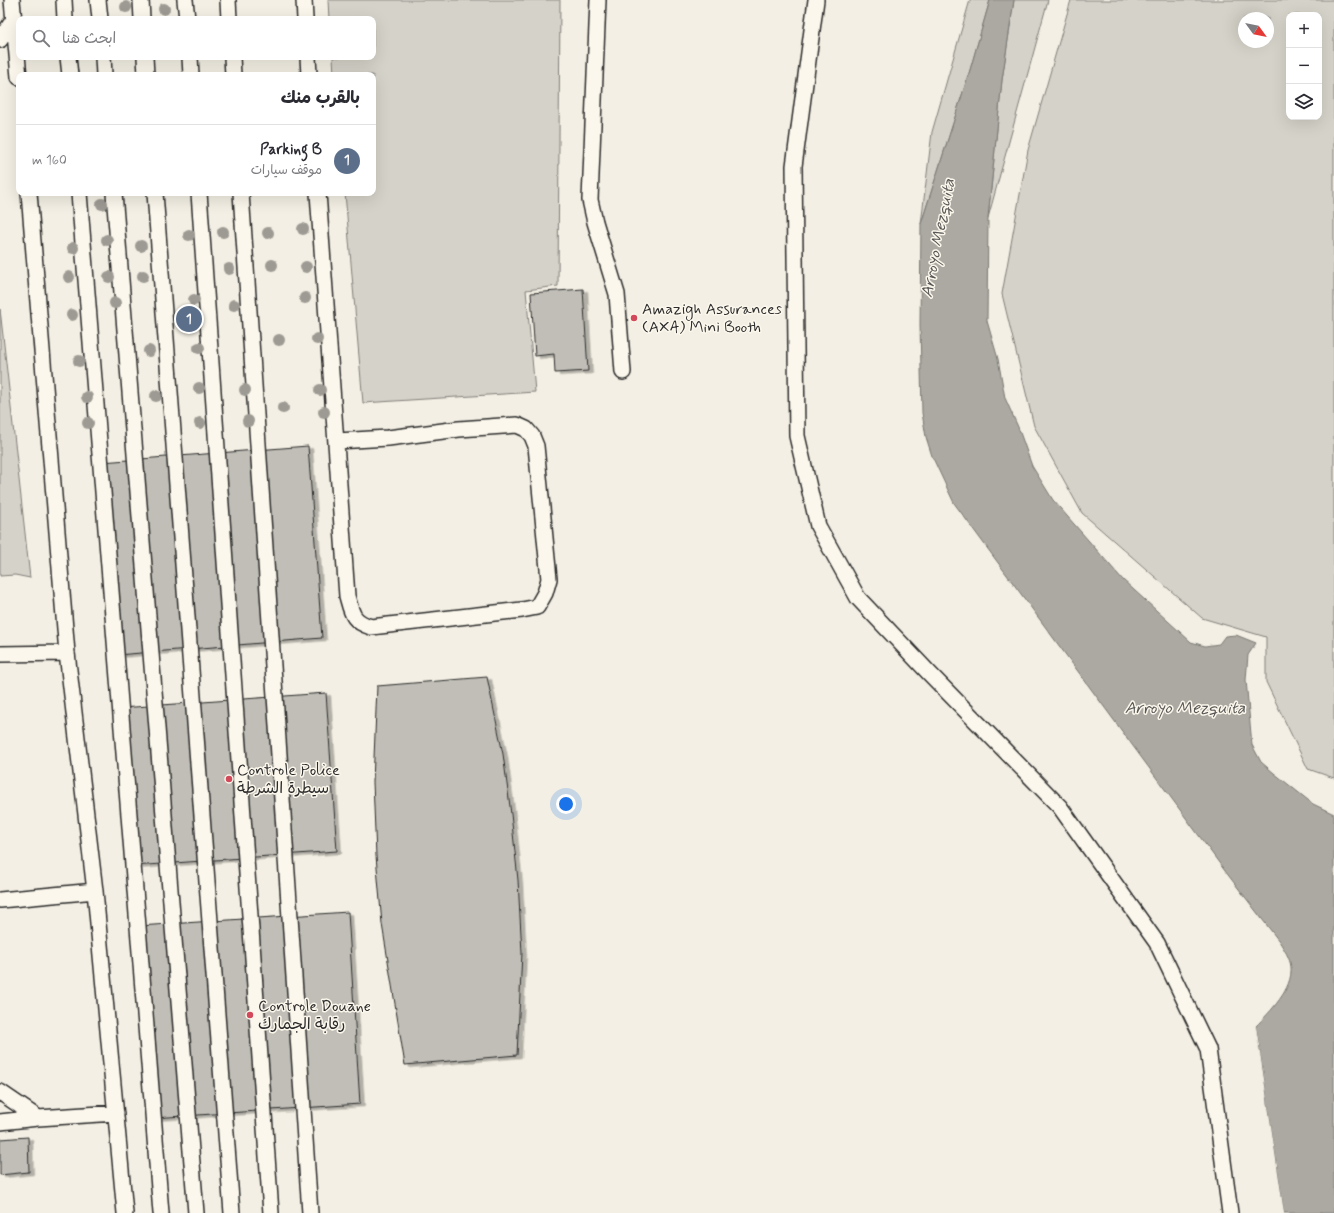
<!DOCTYPE html>
<html lang="ar">
<head>
<meta charset="utf-8">
<style>
	:root { --surface:#fff; --page:#f7f7f7; --text:#2b2b33; --muted:#7c7c81; --line:#e1e1e2; --accent:#d1495b }
	body { margin:0; font-family:Mynerve,"Playpen Sans Arabic",sans-serif; background:var(--page); color:var(--text); direction:rtl }
	.controls { position:absolute; right:12px; top:12px; display:grid; overflow:hidden; border-radius:8px; box-shadow:0 4px 16px #0002 }
	.controls button { width:36px; height:36px; display:grid; place-items:center; padding:0; border:0; border-bottom:1px solid var(--line); background:var(--surface); color:var(--text); font:20px sans-serif }
	.compass { position:absolute; left:1238px; top:12px; width:36px; height:36px; border-radius:50%; background:var(--surface); box-shadow:0 4px 16px #0002; rotate:123deg }
	.you { position:absolute; left:566px; top:804px; width:14px; height:14px; margin:-10px; border:3px solid #fff; border-radius:50%; background:#1a73e8; box-shadow:0 0 0 6px #1a73e833 }
	.badge { display:grid; place-items:center; width:26px; height:26px; border-radius:50%; background:var(--accent); color:#fff; font-size:13px; font-weight:700 }
	.pin { position:absolute; translate:-50% -50%; border:2px solid #fff; box-shadow:0 1px 4px #0006 }
	.list { margin:0; padding:0; list-style:none }
	h2 { display:flex; justify-content:space-between; align-items:center; height:52px; margin:0; padding:0 16px; font-size:17px }
	h2 small { font-size:13px; font-weight:400; color:var(--muted) }
	.list li { display:grid; grid-template-columns:26px 1fr auto; gap:12px; align-items:center; box-sizing:border-box; height:72px; padding:0 16px; border-top:1px solid var(--line) }
	.list b { display:block; font-size:15px; white-space:nowrap }
	.list p { margin:0; font-size:13px; white-space:nowrap; color:var(--muted) }
	.list em { font-size:13px; font-style:normal; color:var(--muted) }
	.icon { flex:none; width:22px; height:22px; fill:none; stroke:currentColor; stroke-width:2; stroke-linecap:round; stroke-linejoin:round }
	.map { position:relative; flex:none; width:1334px; height:1213px; overflow:hidden; direction:ltr }
	.search { position:absolute; background:var(--surface); box-shadow:0 4px 16px #0002; left:16px; top:16px; width:360px; height:44px; display:flex; align-items:center; gap:10px; box-sizing:border-box; padding:0 14px; border-radius:8px; color:var(--muted); font-size:15px }
	.panel { position:absolute; background:var(--surface); box-shadow:0 4px 16px #0002; left:16px; top:72px; width:360px; height:124px; border-radius:8px; direction:rtl }
	.map>svg:first-child { display:block }
	.green { fill:#d5d2c9; stroke:#807e7a; fill-rule:evenodd }
	.water { fill:#aca9a2; stroke:#787772 }
	.pier { fill:#f3efe4 }
	.building { fill:#c0beb6; stroke:#2b2b2b; filter:url(#shadow) }
	.lines { fill:none; stroke-linecap:round; stroke-linejoin:round }
	.service-casing { stroke:#2b2b2b; stroke-width:18 }
	.service { stroke:#fbf7ec; stroke-width:15 }
	.tree { fill:#9d9a94 }
	.poi-dot { fill:#d1495b; stroke:#fbf7ec; stroke-width:1.5 }
	.labels { text-anchor:middle; dominant-baseline:central; stroke-width:3; stroke-linejoin:round; paint-order:stroke }
	.poi-label { font-size:16px; fill:#2b2b2b; stroke:#fbf7ec; text-anchor:start }
	.water-label { font-size:17px; font-style:italic; fill:#585755; stroke:#fbf7ec }
</style>
</head>
<body>
<div class="map">
<svg width="1334" height="1213" viewBox="0 0 1334 1213">
	<defs>
		<filter id="shadow"><feDropShadow dx="4.5" dy="2.5" stdDeviation="0" flood-color="#0004"/></filter>
	</defs>
	<rect width="100%" height="100%" fill="#f3efe4"/>
	<filter id="ink" filterUnits="userSpaceOnUse"><feTurbulence type="fractalNoise" baseFrequency=".025" numOctaves="2"/><feDisplacementMap in="SourceGraphic" scale="8" xChannelSelector="R" yChannelSelector="G"/><feConvolveMatrix kernelMatrix="1 2 1 2 8 2 1 2 1" color-interpolation-filters="sRGB"/></filter>
	<g filter="url(#ink)">
		<path class="green" d="M328 0H560L558 286 526 290 535 392 363 403 345 193H373V75H334L333 57H373V19H329Z
			M970 0H990L970 70 921 224 932 132Z
			M1014 0H1048L988 218 1002 80Z
			M1071 0H1334V778L1308 769 1266 682V637L1202 618 1082 513 1034 426 1002 294 1028 150ZM1289 15H1319V117H1289ZM1244 18H1268V42H1244Z
			M0 309 30 578 15 575 0 576Z"/>
		<path class="water" d="M990 0H1014L1002 80 988 218 987 321 998 359 1005 398 1018 427 1032 466 1053 500 1123 580 1191 642 1205 646 1219 644 1225 636 1236 635 1256 643 1248 655 1246 680 1252 745 1261 762 1274 773 1313 804 1334 814V1213H1284L1256 1026C1270 1012 1293 989 1291 967 1290 958 1284 949 1279 941L1225 871 954 503 932 456 926 437 922 413 920 325 921 224 970 70Z"/>
		<path class="pier" d="M1255 1024 1256 1026 1284 1213H1282Z"/>
		<path class="building" d="M583 289 588 371 555 373 554 354 535 356 531 293Z
			M308 446 322 638 117 655 102 462Z
			M487 677 503 754 511 814 518 880 522 953 517 1055 405 1065 382 924 376 856 373 782 377 686Z
			M326 693 337 851 134 866 121 708Z
			M348 912 360 1104 154 1118 139 926Z
			M28 1137 29 1172 0 1175V1139Z"/>
		<g class="lines">
			<g class="service-casing">
				<path id="service" d="M12 0 19 77
					M64 0 65 19
					M98 0 100 19
					M141 0 142 19
					M185 0 187 19
					M228 0 229 19
					M304 0 305 19
					M598 0 590 200 595 222 617 294 623 372
					M816 0 794 166 797 436 818 526 858 598 930 674 1060 807 1157 943 1208 1049 1230 1213
					M0 40 14 19
					M68 57 70 75
					M103 57 104 75
					M145 57 146 75
					M190 57 191 75
					M232 57 233 75
					M308 57 309 75
					M29 193 67 653 95 891 125 1213
					M79 193 161 1213
					M114 193 196 1213
					M155 193 232 1213
					M199 193 271 1213
					M241 193 310 1213
					M318 193 347 596C352 614 352 621 371 627L522 610 537 607 545 593 549 579 536 446 532 436 526 429 517 425 459 429 388 438 337 441
					M0 654 67 653
					M0 900 95 891
					M0 1092 38 1118 0 1122
					M38 1118 116 1113"/>
			</g>
			<use href="#service" class="service"/>
		</g>
		<g class="tree">
			<circle cx="126" cy="7" r="6"/>
			<circle cx="164" cy="9" r="6"/>
			<circle cx="102" cy="204" r="6"/>
			<circle cx="303" cy="229" r="6"/>
			<circle cx="223" cy="232" r="6"/>
			<circle cx="268" cy="233" r="6"/>
			<circle cx="189" cy="235" r="6"/>
			<circle cx="107" cy="240" r="6"/>
			<circle cx="141" cy="246" r="6"/>
			<circle cx="73" cy="248" r="6"/>
			<circle cx="272" cy="265" r="6"/>
			<circle cx="306" cy="267" r="6"/>
			<circle cx="229" cy="269" r="6"/>
			<circle cx="143" cy="276" r="6"/>
			<circle cx="69" cy="277" r="6"/>
			<circle cx="109" cy="277" r="6"/>
			<circle cx="305" cy="298" r="6"/>
			<circle cx="194" cy="300" r="6"/>
			<circle cx="115" cy="303" r="6"/>
			<circle cx="234" cy="305" r="6"/>
			<circle cx="72" cy="315" r="6"/>
			<circle cx="317" cy="339" r="6"/>
			<circle cx="279" cy="340" r="6"/>
			<circle cx="199" cy="348" r="6"/>
			<circle cx="149" cy="351" r="6"/>
			<circle cx="79" cy="361" r="6"/>
			<circle cx="199" cy="388" r="6"/>
			<circle cx="245" cy="390" r="6"/>
			<circle cx="320" cy="390" r="6"/>
			<circle cx="156" cy="396" r="6"/>
			<circle cx="87" cy="397" r="6"/>
			<circle cx="283" cy="408" r="6"/>
			<circle cx="324" cy="412" r="6"/>
			<circle cx="248" cy="421" r="6"/>
			<circle cx="88" cy="423" r="6"/>
			<circle cx="200" cy="423" r="6"/>
		</g>
	</g>
	<g class="poi-dot">
		<circle cx="634" cy="318" r="4"/>
		<circle cx="229" cy="779" r="4"/>
		<circle cx="250" cy="1015" r="4"/>
	</g>
	<g class="labels">
		<g class="poi-label">
			<text x="642" y="309">Amazigh Assurances<tspan x="642" dy="18">(AXA) Mini Booth</tspan></text>
			<text x="237" y="770">Controle Police<tspan x="237" dy="18">سيطرة الشرطة</tspan></text>
			<text x="258" y="1006">Controle Douane<tspan x="258" dy="18">رقابة الجمارك</tspan></text>
		</g>
		<g class="water-label">
			<text transform="translate(938 238) rotate(-79)">Arroyo Mezquita</text>
			<text x="1185" y="708">Arroyo Mezquita</text>
		</g>
	</g>
</svg>
<div class="controls">
<button>+</button>
<button>−</button>
<button><svg class="icon" aria-label="layers" viewBox="0 0 24 24"><path d="M12 4l9 5-9 5-9-5zM3 14l9 5 9-5"/></svg></button>
</div>
<svg class="compass" viewBox="-18 -18 36 36"><path d="M0-13l5 13h-10z" fill="#e53935"/><path d="M0 13l5-13h-10z" fill="#7c7c81"/></svg>
<div class="you"></div>
<div class="pin badge" style="left:189px;top:319px;background:#5c6f8a">1</div>
<div class="search"><svg class="icon" aria-label="search" viewBox="0 0 24 24"><circle cx="10" cy="10" r="6"/><path d="M15 15l6 6"/></svg>ابحث هنا</div>
<section class="panel">
<h2>بالقرب منك<small></small></h2>
<ul class="list">
<li><span class="badge" style="background:#5c6f8a">1</span><div><b>Parking B</b><p>موقف سيارات</p></div><em>160 m</em></li>
</ul>
</section>
</div>
</body>
</html>
